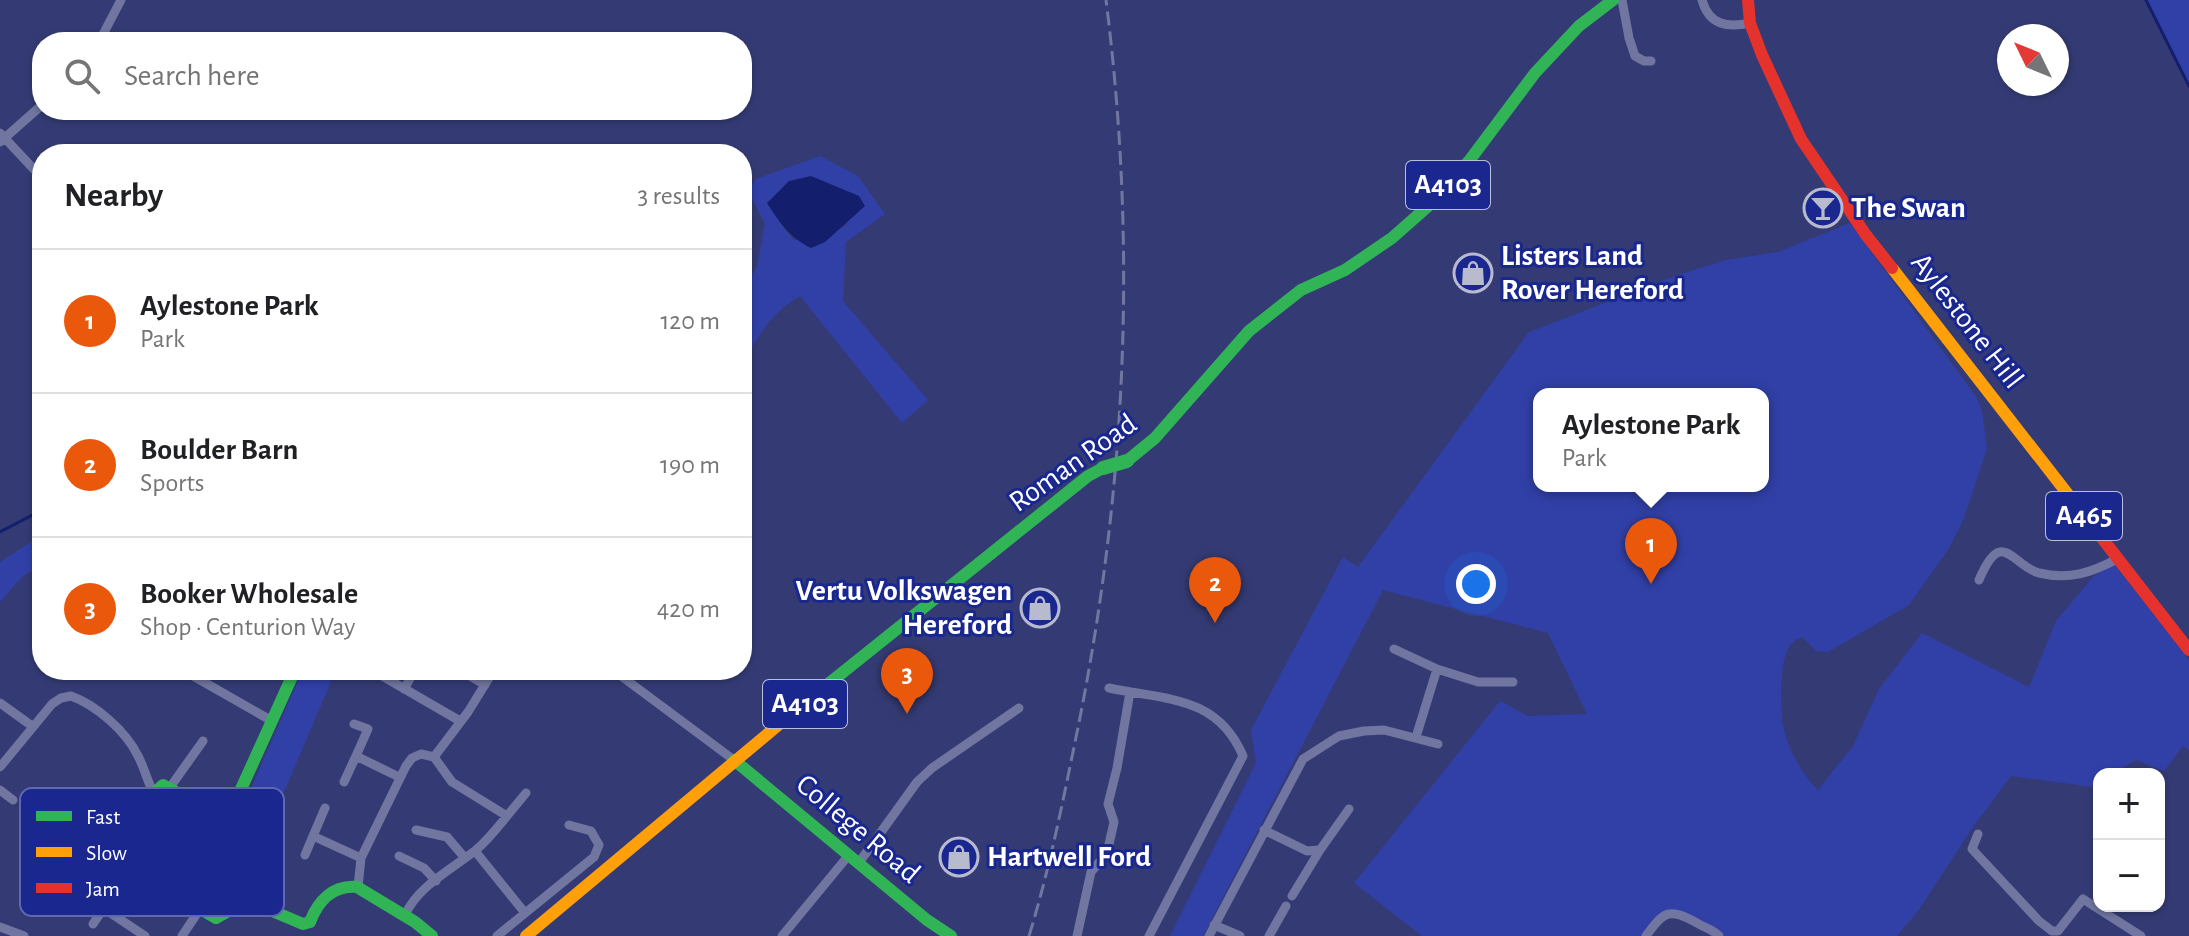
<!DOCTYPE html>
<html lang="en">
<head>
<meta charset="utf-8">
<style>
	:root { --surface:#fff; --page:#f2f2f2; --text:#202124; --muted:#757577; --line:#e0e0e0; --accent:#ea580c }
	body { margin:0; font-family:"Alegreya Sans",sans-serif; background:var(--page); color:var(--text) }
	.controls { position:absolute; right:24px; bottom:24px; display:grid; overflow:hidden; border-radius:16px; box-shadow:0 2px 6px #0004 }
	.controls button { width:72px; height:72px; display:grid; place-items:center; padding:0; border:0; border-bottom:2px solid var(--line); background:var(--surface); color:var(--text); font:40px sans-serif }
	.compass { position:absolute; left:1997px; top:24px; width:72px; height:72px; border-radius:50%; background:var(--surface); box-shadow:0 2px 6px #0004; rotate:313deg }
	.you { position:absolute; left:1476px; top:584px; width:28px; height:28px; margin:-20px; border:6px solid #fff; border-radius:50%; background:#1a73e8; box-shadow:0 0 0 12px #1a73e833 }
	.badge { display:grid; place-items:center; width:52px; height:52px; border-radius:50%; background:var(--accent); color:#fff; font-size:26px; font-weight:700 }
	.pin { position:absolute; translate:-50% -66px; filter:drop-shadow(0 2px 4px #0008) }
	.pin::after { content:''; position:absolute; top:42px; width:28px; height:24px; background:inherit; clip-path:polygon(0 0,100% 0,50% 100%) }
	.popup { position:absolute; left:1533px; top:388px; width:236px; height:104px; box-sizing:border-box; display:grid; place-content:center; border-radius:16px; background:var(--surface); filter:drop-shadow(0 2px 6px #0005); font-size:26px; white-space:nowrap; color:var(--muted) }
	.popup b { font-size:30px; color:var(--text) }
	.popup::after { content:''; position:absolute; left:50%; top:100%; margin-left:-16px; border:16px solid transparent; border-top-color:var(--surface) }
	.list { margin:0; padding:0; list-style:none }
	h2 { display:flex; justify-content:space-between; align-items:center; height:104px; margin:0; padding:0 32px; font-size:34px }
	h2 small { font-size:26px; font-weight:400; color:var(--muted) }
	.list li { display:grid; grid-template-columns:52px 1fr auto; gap:24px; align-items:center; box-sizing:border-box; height:144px; padding:0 32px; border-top:2px solid var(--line) }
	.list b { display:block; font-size:30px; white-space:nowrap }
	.list p { margin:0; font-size:26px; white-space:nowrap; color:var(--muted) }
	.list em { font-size:26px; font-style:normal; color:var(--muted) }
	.icon { flex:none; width:44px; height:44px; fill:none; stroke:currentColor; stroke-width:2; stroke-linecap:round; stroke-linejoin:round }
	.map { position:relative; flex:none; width:2189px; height:936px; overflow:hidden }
	.search { position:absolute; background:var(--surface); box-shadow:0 2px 6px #0004; left:32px; top:32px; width:720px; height:88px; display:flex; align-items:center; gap:20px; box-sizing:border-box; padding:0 28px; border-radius:32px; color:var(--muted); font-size:30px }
	.panel { position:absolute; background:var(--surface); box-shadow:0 2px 6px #0004; left:32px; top:144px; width:720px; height:536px; border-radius:32px }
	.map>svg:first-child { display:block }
	.green { fill:#3140a7; fill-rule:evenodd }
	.water { fill:#131e6d }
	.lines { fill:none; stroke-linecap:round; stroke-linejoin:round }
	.stream { stroke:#131e6d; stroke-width:3 }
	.street { stroke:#70769f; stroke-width:9 }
	.fast { stroke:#30b455; stroke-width:12 }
	.slow { stroke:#ff9f0a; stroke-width:12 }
	.jam { stroke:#e5322d; stroke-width:12 }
	.rail { stroke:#71779f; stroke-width:3; stroke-dasharray:14 6; stroke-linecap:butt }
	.fast-bridge { stroke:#30b455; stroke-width:14 }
	.labels { text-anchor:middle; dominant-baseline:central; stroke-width:6; stroke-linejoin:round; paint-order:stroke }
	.shield { fill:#19278f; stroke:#babedd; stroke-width:2 }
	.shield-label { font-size:28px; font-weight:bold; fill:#fff }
	.poi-label { font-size:30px; font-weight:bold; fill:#fff; stroke:#19278f; text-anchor:start }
	.street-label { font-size:30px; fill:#fff; stroke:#19278f }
	.key { fill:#19278f; stroke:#5e68b1; stroke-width:2 }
	.key-label { font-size:22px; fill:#fff }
</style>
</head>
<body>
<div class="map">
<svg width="2189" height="936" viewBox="0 0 2189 936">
	<rect width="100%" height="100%" fill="#343b74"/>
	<path class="green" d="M2146 0H2189V86Z
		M820 156 858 176 885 214 846 242 843 301 928 400 902 423 800 296C772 312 754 339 742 369V289L757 267 765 223 747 190 756 179ZM767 202 848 224 831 234 794 240 786 231Z
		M1850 223 1977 398 1982 411 1987 448 1964 518 1948 550 1909 605 1828 652 1816 651 1802 637C1796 640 1791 643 1788 649 1779 663 1780 714 1784 730 1789 750 1803 776 1818 790L1853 746 1879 689 1922 633 2029 687 2056 621 2093 577 2114 564 2189 660V750L2183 746 2164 771 2136 760 2124 767 2123 774H2099V788L2011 776 1973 827 1918 911 1897 936H1719L1675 913 1646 936H1422L1354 883 1500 701 1528 716 1587 714 1548 633 1383 590 1203 936H1170L1256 763 1251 730 1343 557 1358 567 1529 332 1675 276 1726 260 1778 252ZM1539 394H1763V486H1539Z
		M42 535V564L23 576 0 602V562Z
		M303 670H336L263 841 235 825Z"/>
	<path class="water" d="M811 176 859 196 865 206 825 242 811 248C789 237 780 223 767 203L789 181Z"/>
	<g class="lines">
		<path class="stream" d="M2146 0 2189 86
			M0 532 42 510"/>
		<path class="street" d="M1622 0 1629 38 1635 56 1644 61H1651
			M1702 0C1709 25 1727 28 1750 23
			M99 42 121 0
			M0 133 42 178
			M0 142 42 105
			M1979 580C2002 525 2012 566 2039 573 2069 580 2091 573 2117 559
			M1394 649 1437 669 1416 737
			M1437 669 1478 682H1513
			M372 670 460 721
			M460 670 485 685
			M613 670 734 760
			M188 673 272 721
			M1109 688C1165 700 1217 695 1243 756L1149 936
			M404 689 415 670
			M0 703 32 726
			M354 724 368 729 356 756 399 777
			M434 757 468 712 494 670
			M0 767 52 704 61 698 71 696C96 705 126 731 138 756 144 767 147 780 153 792
			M344 782 356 756
			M171 786 203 741
			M0 790 13 800
			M416 830 447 837 465 858
			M1264 830 1307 851 1320 850 1349 809
			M1978 834 1972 849 2039 921 2052 931H2058L2083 899 2141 936
			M313 836 325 808
			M475 851 525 913
			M305 855 313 836 361 858
			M399 856 424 868 436 881
			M858 864 917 782 932 768 1019 708
			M358 887 361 858 406 766 412 758 421 754 434 757 452 782 507 816 526 793
			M174 893 204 850 225 865
			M1292 896 1320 850
			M103 908 145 936
			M405 915C418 886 452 869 476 850 488 840 497 828 507 816
			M93 924 134 863
			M1214 925 1240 936
			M0 927 24 936
			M182 936 200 909
			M497 936 594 857 599 845 591 831 569 825
			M782 936 848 856
			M1077 936 1091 872 1107 853 1114 822 1108 804 1117 768 1130 692
			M1209 936 1303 759 1339 736 1364 731 1384 730 1438 744
			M1269 936 1286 906
			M1646 936C1665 910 1669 908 1697 923 1705 928 1712 929 1719 936"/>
		<path class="fast" d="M1127 461 1155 438 1249 331 1301 290 1345 270 1392 238 1435 200 1469 161 1535 73 1579 26 1613 0
			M295 670 232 809 214 813 163 785C143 802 120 829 126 857L174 893 216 918 242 903 251 902 303 924 310 922C318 901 333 885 357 887L415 922 432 936
			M807 701 1088 476 1103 468
			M734 760 927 920 951 936"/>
		<path class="slow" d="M1892 268 2098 533
			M526 936 807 701"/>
		<path class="jam" d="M1748 0 1750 23 1762 55 1801 139 1866 235 1892 268
			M2098 533 2189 650"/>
		<path class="rail" d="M1029 936C1048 874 1061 811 1074 747 1126 499 1138 252 1106 0"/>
		<path class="fast-bridge" d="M1103 468 1127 461"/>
	</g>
	<defs>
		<g id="bar-ring" transform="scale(2)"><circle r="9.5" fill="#19278f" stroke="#b8bace" stroke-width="1.5"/><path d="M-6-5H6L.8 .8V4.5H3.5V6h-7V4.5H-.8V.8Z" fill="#b8bace"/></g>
		<g id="shop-ring" transform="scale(2)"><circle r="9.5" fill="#19278f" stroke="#b8bace" stroke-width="1.5"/><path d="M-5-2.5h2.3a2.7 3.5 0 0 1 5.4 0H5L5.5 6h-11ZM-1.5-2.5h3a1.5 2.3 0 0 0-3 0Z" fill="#b8bace"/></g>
	</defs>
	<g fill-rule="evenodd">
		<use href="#bar-ring" x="1823" y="208"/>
		<use href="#shop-ring" x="1473" y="273"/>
		<use href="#shop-ring" x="1040" y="608"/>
		<use href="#shop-ring" x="959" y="857"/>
	</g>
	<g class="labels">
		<g class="shield">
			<rect x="1406" y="161" width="84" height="48" rx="6"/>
			<rect x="2046" y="492" width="76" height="48" rx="6"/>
			<rect x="763" y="680" width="84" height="48" rx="6"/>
		</g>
		<g class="shield-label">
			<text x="1448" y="185">A4103</text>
			<text x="2084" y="516">A465</text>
			<text x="805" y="704">A4103</text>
		</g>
		<g class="poi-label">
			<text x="1851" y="208">The Swan</text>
			<text x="1501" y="256">Listers Land<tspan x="1501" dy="34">Rover Hereford</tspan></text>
			<text x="1012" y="591" text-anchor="end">Vertu Volkswagen<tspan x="1012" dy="34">Hereford</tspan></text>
			<text x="987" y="857">Hartwell Ford</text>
		</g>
		<g class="street-label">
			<text transform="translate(1967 321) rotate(52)">Aylestone Hill</text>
			<text transform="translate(1073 463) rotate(-35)">Roman Road</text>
			<text transform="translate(858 829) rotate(40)">College Road</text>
		</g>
	</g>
	<rect x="20" y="788" width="264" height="128" rx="12" class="key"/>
	<rect x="36" y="811" width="36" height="10" fill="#30b455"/>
	<rect x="36" y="847" width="36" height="10" fill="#ff9f0a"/>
	<rect x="36" y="883" width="36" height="10" fill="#e5322d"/>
	<g class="key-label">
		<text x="86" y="824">Fast</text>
		<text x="86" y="860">Slow</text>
		<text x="86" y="896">Jam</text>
	</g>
</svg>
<div class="controls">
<button>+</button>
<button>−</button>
</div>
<svg class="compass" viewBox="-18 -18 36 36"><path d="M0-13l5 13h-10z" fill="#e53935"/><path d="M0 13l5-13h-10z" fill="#757577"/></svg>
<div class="you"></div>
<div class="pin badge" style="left:1651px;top:584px">1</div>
<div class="popup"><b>Aylestone Park</b>Park</div>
<div class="pin badge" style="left:1215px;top:623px">2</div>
<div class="pin badge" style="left:907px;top:714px">3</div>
<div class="search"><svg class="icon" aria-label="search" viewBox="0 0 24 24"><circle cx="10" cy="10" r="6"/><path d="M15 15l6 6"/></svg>Search here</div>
<section class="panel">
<h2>Nearby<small>3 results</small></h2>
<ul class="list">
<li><span class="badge">1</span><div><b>Aylestone Park</b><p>Park</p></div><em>120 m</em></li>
<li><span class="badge">2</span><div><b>Boulder Barn</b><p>Sports</p></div><em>190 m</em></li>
<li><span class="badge">3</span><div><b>Booker Wholesale</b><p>Shop · Centurion Way</p></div><em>420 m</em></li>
</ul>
</section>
</div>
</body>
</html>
